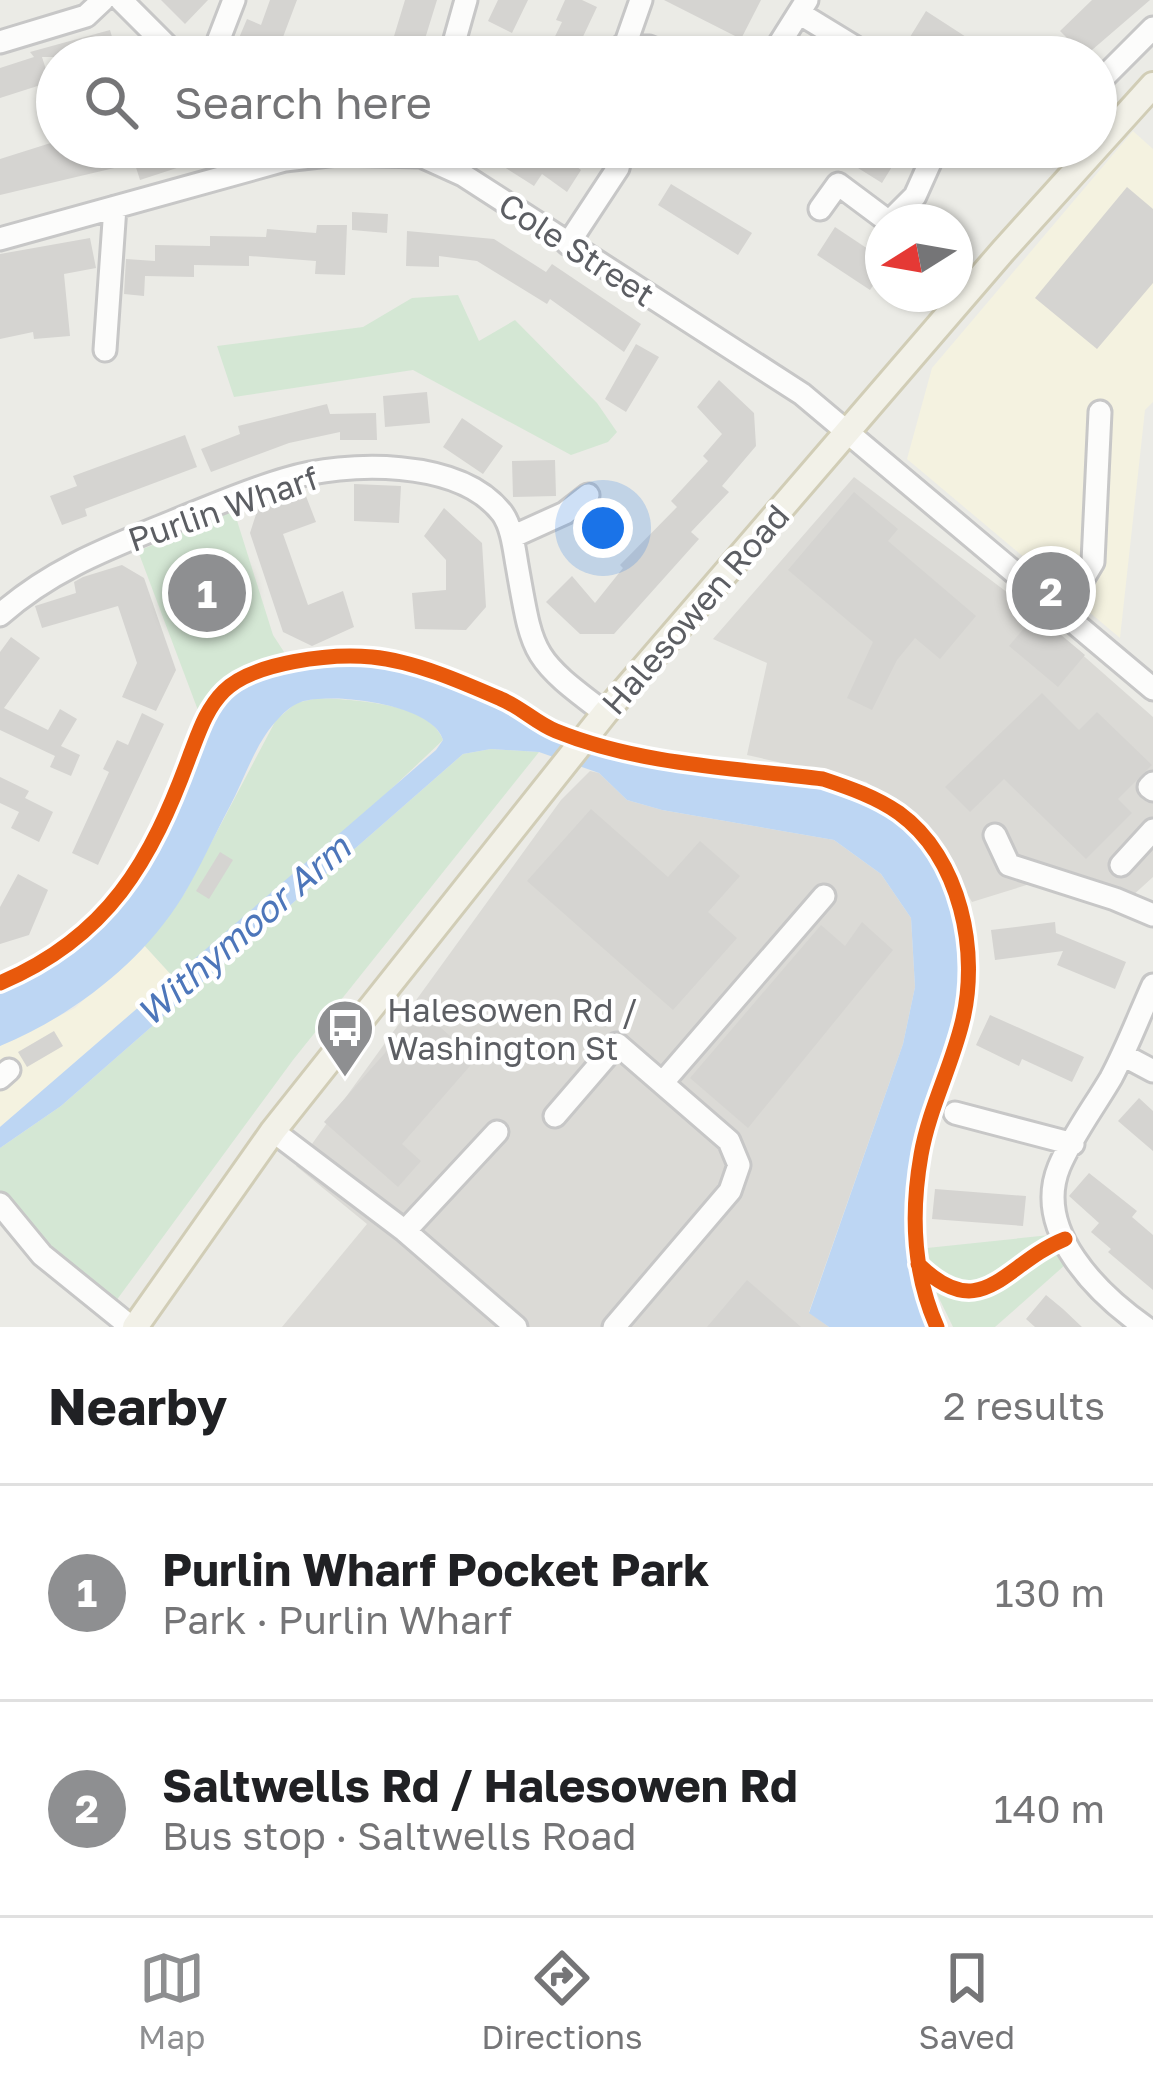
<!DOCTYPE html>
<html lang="en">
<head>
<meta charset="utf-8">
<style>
	:root { --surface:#fff; --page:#f2f2f2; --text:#202124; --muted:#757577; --line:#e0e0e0; --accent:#8e8f91 }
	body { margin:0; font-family:"Golos Text",sans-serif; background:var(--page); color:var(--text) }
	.compass { position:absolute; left:865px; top:204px; width:108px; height:108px; border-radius:50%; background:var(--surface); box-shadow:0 3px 9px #0004; rotate:259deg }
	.you { position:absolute; left:603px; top:528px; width:42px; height:42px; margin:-30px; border:9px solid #fff; border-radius:50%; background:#1a73e8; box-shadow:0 0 0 18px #1a73e833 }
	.badge { display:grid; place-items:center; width:78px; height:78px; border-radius:50%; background:var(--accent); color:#fff; font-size:39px; font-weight:700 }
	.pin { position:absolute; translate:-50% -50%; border:6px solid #fff; box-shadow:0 3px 12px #0006 }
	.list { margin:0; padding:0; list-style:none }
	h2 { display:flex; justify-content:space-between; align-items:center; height:156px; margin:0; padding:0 48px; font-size:51px }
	h2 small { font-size:39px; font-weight:400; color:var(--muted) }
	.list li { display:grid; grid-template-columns:78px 1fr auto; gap:36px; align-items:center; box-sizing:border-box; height:216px; padding:0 48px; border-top:3px solid var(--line) }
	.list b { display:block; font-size:45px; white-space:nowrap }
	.list p { margin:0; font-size:39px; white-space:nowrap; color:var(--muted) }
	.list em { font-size:39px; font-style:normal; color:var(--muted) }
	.icon { flex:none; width:66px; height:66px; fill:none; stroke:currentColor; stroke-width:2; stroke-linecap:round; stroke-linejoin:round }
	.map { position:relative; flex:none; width:1153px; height:1327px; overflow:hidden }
	.search { position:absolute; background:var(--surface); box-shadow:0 3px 9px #0004; left:36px; right:36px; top:36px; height:132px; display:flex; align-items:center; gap:30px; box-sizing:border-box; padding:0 42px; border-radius:66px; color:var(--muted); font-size:45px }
	.sheet { height:588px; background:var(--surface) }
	nav { display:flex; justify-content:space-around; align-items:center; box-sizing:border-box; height:168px; border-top:3px solid var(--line); background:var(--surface); font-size:33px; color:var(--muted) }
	nav a { display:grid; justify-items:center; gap:6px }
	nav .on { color:var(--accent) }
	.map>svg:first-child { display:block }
	.commercial { fill:#f4f2e0 }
	.industrial { fill:#dbdad6 }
	.green { fill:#d4e7d4 }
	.water { fill:#bdd6f3 }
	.building { fill:#d5d4d1 }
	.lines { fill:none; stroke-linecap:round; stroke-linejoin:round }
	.minor-casing { stroke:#c7c7c7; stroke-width:27 }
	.major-casing { stroke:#d1cdb6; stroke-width:30 }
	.minor { stroke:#fcfcfb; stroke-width:21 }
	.major { stroke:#f2f1e8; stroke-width:24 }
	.cycleway-casing { stroke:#fff; stroke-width:22 }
	.cycleway { stroke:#e8590c; stroke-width:15 }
	.labels { text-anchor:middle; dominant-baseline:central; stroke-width:9; stroke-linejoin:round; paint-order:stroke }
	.street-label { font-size:33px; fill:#5c5e63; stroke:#fff }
	.poi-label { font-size:33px; fill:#5c5e63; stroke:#fff; text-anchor:start }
	.water-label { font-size:36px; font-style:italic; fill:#4d76ba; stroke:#fff }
</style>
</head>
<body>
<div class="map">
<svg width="1153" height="1327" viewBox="0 0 1153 1327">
	<rect width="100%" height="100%" fill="#ebebe6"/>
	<path class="commercial" d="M1133 131 1153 149V402L1145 410 1120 638 907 459 932 368Z
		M143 944 175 979 0 1127V1046L75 1008Z"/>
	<path class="industrial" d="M854 477 1036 614 1153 717V877L1120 907 1036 882 972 902 924 822 866 782 747 755 767 663 713 639Z
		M590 771 599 773 627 800 662 810 834 840 881 874 911 918 915 987 903 1044 809 1312 829 1327H282L367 1224 296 1166 561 800Z"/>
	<path class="green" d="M458 295 479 341 515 320 597 403 617 432 608 442 571 455 413 370 234 397 217 346 363 327 412 298Z
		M234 511 273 635 286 655 217 685 199 713 138 551Z
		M318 698C352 700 430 702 443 740L369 810 175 979 143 944 184 894 276 720 296 703Z
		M491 749 539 752 293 1060 113 1305 43 1242 0 1191V1148L61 1106 463 754Z
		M1050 1235 1065 1265 995 1327H953L937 1294 927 1248Z"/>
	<path class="water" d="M370 661 494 700 543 731 619 757 831 786 890 813 907 828 932 861 946 892 965 963 948 1054 920 1127 913 1166 909 1235 912 1267 931 1327H829L809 1313 903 1044 915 987 911 918 881 874 834 840 662 810 627 800 599 773 539 752 491 749 463 754 61 1106 0 1148V1127L436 750 443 740C433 704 332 692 301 702 293 705 285 711 279 718 256 741 245 778 230 806 214 836 200 868 183 896 141 964 72 1016 0 1046V989L72 951 143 878 208 722 231 694 286 668Z"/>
	<path class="building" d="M161 0H208L185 24Z
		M270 0H297L283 37 331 57H231L247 19 261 25Z
		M405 0H437L420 55 391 46Z
		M498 0H528L512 33 488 21Z
		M565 0H582L597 7 580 43 586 45 580 57H545L562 22 556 20Z
		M664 0H761L741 39Z
		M1092 0H1150L1085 56 1060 31Z
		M926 11 997 57H941L910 37Z
		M110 30 118 57H42L50 82 0 98V68L34 57 30 52Z
		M57 141V147H122L127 165 0 195V159Z
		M183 147 189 164 140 180 132 155 153 149 155 156Z
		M465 147H530L561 167 567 159 581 170 567 192 542 174 534 186 498 163 495 168Z
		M871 147H904L882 183 858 168Z
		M671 184 752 233 738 255 658 205Z
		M1127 187 1153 209V283L1097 349 1035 298Z
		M352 212 388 214 387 233 352 230Z
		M317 225H347L345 275 315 274 316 261 249 256V266L194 265V277L145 276 144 296 124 294 126 259 155 261V245L210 246V236L266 237 267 229 316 233Z
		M835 227 883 259V271L870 290 817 255Z
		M407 231 494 239 546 272 552 264 641 324 624 352 550 299 547 304 477 261 439 256V267L406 266Z
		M90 238 96 268 64 274 70 336 34 339 33 332 0 339V254Z
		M636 344 659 357 626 412 605 399Z
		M719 380 754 413 756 446 722 486 729 492 691 532 699 539 614 634H580L546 602 572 576 595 603 623 568 620 565 677 507 671 501 708 461 703 456 722 434 697 407Z
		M427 392 430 423 385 427 383 396Z
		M327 404 330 414 376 413 377 440H340V432L289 443 211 472 201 449 240 434 238 426Z
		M462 418 503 446 483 474 443 447Z
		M185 435 197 467 85 509 87 516 62 525 50 496 77 486 73 476Z
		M555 460 556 496 513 497 512 461Z
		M354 484 401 486 399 523 354 521Z
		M304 491 316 522 283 534 308 605 343 591 354 627 312 646 283 632 250 533 259 505Z
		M854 492 898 529 888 541 976 616 940 659 915 638 897 660 872 710 847 698 873 642 788 570Z
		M444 508 482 543 486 607 466 630 415 629 412 593 446 590V560L424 536Z
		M122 565 144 578 176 670 156 711 122 697 137 663 118 606 42 628 35 606 76 593 74 582 83 577Z
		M1036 614 1085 655 1058 687 1009 646Z
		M11 637 40 658 4 708 48 730 60 709 77 719 61 746 80 755 71 776 50 767 55 756 0 730V652Z
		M1042 693 1079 730 1097 712 1152 765 1118 799 1132 813 1086 859 1004 779 970 812 945 787Z
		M142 713 164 724 98 865 72 853 109 772 103 769 117 740 128 745Z
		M0 777 29 791 25 798 53 812 39 842 11 828 19 812 0 803Z
		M591 809 668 877 700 841 740 876 708 912 737 938 673 1010 527 881Z
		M220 852 233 860 209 899 196 891Z
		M18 874 48 890 29 935 0 944V907Z
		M862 922 893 950 748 1128 690 1078 821 925 845 946Z
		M1055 922 1056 933 1126 962 1115 989 1057 965 1063 951 995 960 991 930Z
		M422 1011 476 1059 402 1144 421 1161 398 1187 324 1122Z
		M990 1015 1084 1057 1072 1082 1022 1059 1019 1066 976 1045Z
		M54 1031 63 1046 27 1067 18 1052Z
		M1139 1098 1153 1111V1151L1118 1121Z
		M1089 1173 1137 1211 1132 1217 1153 1235V1290L1108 1252 1111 1249 1091 1232 1099 1223 1069 1196Z
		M935 1189 1026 1196 1023 1226 932 1219Z
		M747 1280 801 1327H707Z
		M1046 1295 1063 1309 1082 1327H1035L1026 1319Z"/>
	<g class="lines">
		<g class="minor-casing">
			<path id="minor" d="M121 0 178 57
				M799 13 871 57
				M0 42 86 16 103 0
				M622 46 649 47 674 57
				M212 57 234 0
				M450 57 466 0
				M621 57 641 0
				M771 57 807 0
				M1102 79 1153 28
				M820 209 838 184 889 222 915 196 937 147
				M0 239 285 160 337 154 421 156 463 175 802 394 1153 689
				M568 244 618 168 623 147
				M105 350 115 207
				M512 537 565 513 588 495
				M1063 612 1093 562 1100 412
				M0 615C55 566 117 545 184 517 217 504 251 489 286 479 346 461 459 458 502 513 512 527 514 548 517 565 533 655 530 657 605 713
				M1153 783 1149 787 1153 790
				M995 835 1009 865 1115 899 1153 915
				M1121 865 1153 830
				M1123 1055 1153 1071
				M0 1078 9 1070
				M664 1081 824 896
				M955 1113 1073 1144
				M555 1116 617 1044 729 1141 739 1165 730 1191 614 1327
				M273 1131 405 1231 516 1327
				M0 1204 42 1255 131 1327
				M405 1231 497 1132
				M1145 1327C1098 1294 1033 1231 1059 1167 1072 1136 1094 1107 1111 1078 1127 1048 1139 1016 1153 985"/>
		</g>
		<g class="major-casing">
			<path id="major" d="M135 1327 273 1131 605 713 1003 251 1153 85"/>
		</g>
		<use href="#minor" class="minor"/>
		<use href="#major" class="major"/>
		<g class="cycleway-casing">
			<path id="cycleway" d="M0 983C108 937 151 862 190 755 199 732 206 709 224 691 253 662 332 653 372 657 414 661 462 682 501 699 521 707 536 723 556 731 640 765 734 768 823 779 850 788 876 797 899 813 961 858 980 953 962 1023 951 1068 929 1109 921 1155 911 1212 913 1273 937 1327
				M918 1264C983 1327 1004 1263 1065 1239"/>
		</g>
		<use href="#cycleway" class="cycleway"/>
	</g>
	<defs>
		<g id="bus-pin" transform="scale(3)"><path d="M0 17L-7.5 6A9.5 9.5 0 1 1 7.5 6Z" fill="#8e8f91" stroke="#fff"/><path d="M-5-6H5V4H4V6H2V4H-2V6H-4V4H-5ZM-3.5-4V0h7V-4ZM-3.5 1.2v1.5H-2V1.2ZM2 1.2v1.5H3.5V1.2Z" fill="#fff"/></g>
	</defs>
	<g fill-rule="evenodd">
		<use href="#bus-pin" x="345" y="1028"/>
	</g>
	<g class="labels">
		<g class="street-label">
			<text transform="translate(577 249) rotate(33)">Cole Street</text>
			<text transform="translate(223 508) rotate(-19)">Purlin Wharf</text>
			<text transform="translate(695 609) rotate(-49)">Halesowen Road</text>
		</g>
		<g class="poi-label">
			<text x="387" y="1009">Halesowen Rd /<tspan x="387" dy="38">Washington St</tspan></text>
		</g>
		<g class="water-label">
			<text transform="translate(243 930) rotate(-41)">Withymoor Arm</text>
		</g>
	</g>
</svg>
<svg class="compass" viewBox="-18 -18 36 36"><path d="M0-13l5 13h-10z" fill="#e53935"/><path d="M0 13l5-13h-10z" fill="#757577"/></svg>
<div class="you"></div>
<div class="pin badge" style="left:207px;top:593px">1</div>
<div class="pin badge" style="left:1051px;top:591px">2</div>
<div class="search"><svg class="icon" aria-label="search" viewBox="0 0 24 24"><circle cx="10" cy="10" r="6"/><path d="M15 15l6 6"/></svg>Search here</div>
</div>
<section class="sheet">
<h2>Nearby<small>2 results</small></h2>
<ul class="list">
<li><span class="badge">1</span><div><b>Purlin Wharf Pocket Park</b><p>Park · Purlin Wharf</p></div><em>130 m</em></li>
<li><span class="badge">2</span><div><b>Saltwells Rd / Halesowen Rd</b><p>Bus stop · Saltwells Road</p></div><em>140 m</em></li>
</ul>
</section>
<nav>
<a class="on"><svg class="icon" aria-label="map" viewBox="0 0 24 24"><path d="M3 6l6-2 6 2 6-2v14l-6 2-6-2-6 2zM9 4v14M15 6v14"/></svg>Map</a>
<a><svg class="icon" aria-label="directions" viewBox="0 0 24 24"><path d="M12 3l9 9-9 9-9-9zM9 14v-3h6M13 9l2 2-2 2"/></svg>Directions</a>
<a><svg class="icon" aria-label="saved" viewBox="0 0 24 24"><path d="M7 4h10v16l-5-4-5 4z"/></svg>Saved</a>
</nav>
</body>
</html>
